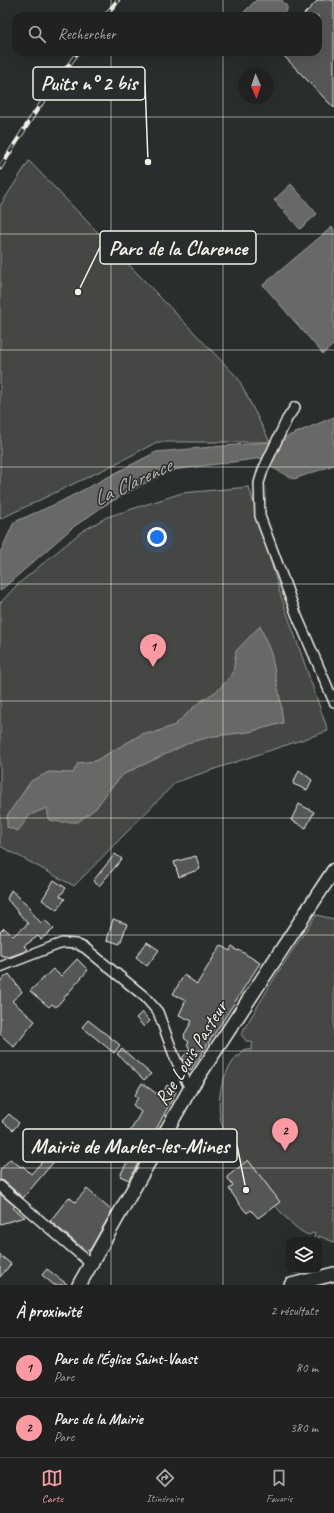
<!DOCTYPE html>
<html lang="fr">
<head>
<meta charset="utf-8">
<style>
	:root { --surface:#202222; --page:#2d2f2f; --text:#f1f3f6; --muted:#a2a4a5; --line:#3d3f40; --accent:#ff9aa2 }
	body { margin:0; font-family:Caveat,sans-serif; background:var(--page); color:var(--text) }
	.controls { position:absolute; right:12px; bottom:12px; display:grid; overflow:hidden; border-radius:8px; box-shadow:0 4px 16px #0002 }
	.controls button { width:36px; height:36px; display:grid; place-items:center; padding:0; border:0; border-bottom:1px solid var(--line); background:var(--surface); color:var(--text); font:20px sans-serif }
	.compass { position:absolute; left:238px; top:68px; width:36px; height:36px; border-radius:50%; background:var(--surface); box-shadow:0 4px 16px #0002; rotate:178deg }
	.you { position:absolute; left:157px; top:537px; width:14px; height:14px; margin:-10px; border:3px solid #fff; border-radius:50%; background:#1a73e8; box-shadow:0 0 0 6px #1a73e833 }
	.badge { display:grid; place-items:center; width:26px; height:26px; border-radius:50%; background:var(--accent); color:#111; font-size:13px; font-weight:700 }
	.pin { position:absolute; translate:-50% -33px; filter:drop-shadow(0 1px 2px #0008) }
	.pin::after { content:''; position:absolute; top:21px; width:14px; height:12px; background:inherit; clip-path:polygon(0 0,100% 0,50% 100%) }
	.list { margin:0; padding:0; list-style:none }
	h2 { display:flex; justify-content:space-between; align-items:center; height:52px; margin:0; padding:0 16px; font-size:17px }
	h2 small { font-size:13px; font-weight:400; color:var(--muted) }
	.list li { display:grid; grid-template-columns:26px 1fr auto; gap:12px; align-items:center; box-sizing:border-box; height:60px; padding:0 16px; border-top:1px solid var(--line) }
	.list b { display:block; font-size:15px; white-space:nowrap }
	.list p { margin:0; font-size:13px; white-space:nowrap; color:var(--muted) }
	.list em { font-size:13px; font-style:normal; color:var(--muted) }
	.icon { flex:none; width:22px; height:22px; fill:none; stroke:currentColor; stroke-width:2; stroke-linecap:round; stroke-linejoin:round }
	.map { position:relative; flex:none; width:334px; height:1285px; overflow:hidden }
	.search { position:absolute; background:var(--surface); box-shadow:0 4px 16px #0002; left:12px; right:12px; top:12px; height:44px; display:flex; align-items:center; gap:10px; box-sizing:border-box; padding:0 14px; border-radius:12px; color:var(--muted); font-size:15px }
	.sheet { height:172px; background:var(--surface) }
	nav { display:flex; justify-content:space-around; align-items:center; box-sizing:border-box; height:56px; border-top:1px solid var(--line); background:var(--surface); font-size:11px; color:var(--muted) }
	nav a { display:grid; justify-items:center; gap:2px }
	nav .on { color:var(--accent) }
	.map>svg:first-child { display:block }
	.green { fill:#444645; stroke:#9c9c96 }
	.water { fill:#676866; stroke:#9f9f9a }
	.building { fill:#555756; stroke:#f4f1e8 }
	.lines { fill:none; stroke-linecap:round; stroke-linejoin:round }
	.street-casing { stroke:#f4f1e8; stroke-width:12 }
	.secondary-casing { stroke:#f4f1e8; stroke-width:16 }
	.street { stroke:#2a2d2e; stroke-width:9 }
	.secondary { stroke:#2a2d2e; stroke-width:13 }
	.rail-casing { stroke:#f4f1e8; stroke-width:4.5 }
	.rail { stroke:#2a2d2e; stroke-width:3; stroke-dasharray:9; stroke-linecap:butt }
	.grid { fill:none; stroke:#f4f1e8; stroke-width:1; stroke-opacity:0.55 }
	.labels { text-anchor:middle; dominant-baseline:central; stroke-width:3; stroke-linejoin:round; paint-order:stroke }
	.street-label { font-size:20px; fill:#f4f1e8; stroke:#2a2d2e }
	.water-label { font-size:21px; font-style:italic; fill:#b5b3ae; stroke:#2a2d2e }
	.leader { fill:none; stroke:#f4f1e8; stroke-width:1.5 }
	.callout-dot { fill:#f4f1e8; stroke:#2a2d2e; stroke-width:1.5 }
	.callout { fill:#2a2d2e; stroke:#f4f1e8; stroke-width:1.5 }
	.callout-label { font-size:21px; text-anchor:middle; font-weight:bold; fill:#f4f1e8 }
</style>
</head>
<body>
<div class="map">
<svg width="334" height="1285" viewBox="0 0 334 1285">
	<rect width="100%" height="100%" fill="#2a2d2e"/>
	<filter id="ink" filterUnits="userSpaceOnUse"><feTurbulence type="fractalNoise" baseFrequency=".025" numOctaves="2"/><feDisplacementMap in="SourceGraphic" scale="8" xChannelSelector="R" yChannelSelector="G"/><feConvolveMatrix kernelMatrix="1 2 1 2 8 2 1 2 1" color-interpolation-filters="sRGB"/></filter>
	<g filter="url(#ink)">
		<path class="green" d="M29 161 238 378 270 442H157L115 464 0 519V206Z
			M249 487 280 593 328 731 176 782 74 886 0 846V603L17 585 81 532 107 517 182 493Z
			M316 915 334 919V1242L319 1236 318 1240 314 1238 315 1234 313 1233 309 1235C289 1231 240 1161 229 1141 225 1134 221 1124 220 1116 217 1093 223 1074 237 1056H240L244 1049 251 1050 253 1043 246 1041 241 1034 277 974Z"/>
		<path class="water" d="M256 0H282L287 7V10L282 16H240Z
			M291 184 317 214 300 229 274 200Z
			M332 227 334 229V344L323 354 263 285Z
			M334 417V465L294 479 271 467 263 458 179 469 168 472 149 481 105 505 72 528 0 591V553L14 522 58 503 156 452 270 442 286 437Z
			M260 626 271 653 280 698 283 723 249 732 214 736 191 742 124 774 109 790 96 808 78 822H60L49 820 47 808 30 815 18 831 7 827V816L31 781 49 772 73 773 78 763 95 761 144 733H153L175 725 197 704 218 690 233 673 236 651Z"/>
		<path class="building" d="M318 0H334V108L280 52H318V16H302Z
			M299 770 312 780 307 790 293 784Z
			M299 804 314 812 306 828 291 820Z
			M115 854 122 859 99 886 93 881Z
			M196 856 200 869 179 877 174 862Z
			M54 880 66 888 60 896 65 899 57 910 42 900Z
			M11 890 31 908 29 909 41 923 45 920 54 929 41 939 38 936 24 946 27 949 23 952 9 957 0 955V932L4 928 13 936 28 924 7 899Z
			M113 919 127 924 120 944 107 940Z
			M147 942 159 950 147 966 136 957Z
			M221 945 230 951 232 947 238 951 239 950 260 963 191 1070 186 1068 182 1058 190 1049 187 1044 189 1042 184 1038 185 1036 184 1035 192 1021 179 1015 186 1000 173 994 184 975 197 984Z
			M77 959 88 970 56 1007 52 1004 49 1007 30 991 53 969 61 976Z
			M9 974 22 992 12 1001 35 1021 14 1047 0 1034V981Z
			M142 1012 150 1021 144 1027 136 1018Z
			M88 1020 120 1045 114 1053 82 1027Z
			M122 1049 151 1074 144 1080 117 1054Z
			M142 1083 161 1097 167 1085 176 1092 129 1180 120 1176 130 1156 115 1143 124 1135 127 1137 141 1112 133 1105 138 1098 135 1095Z
			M9 1114 19 1123 13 1130 2 1121Z
			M51 1152 57 1158 23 1198 4 1181 0 1180V1170L10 1159 21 1167 23 1166 31 1174Z
			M248 1160 280 1202 258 1218 251 1210 247 1213 241 1206 229 1189 233 1186 227 1177Z
			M87 1189 112 1211 90 1250 86 1251 50 1221 69 1197 75 1202Z
			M0 1194 15 1206 13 1208 25 1217 0 1224Z
			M0 1255 11 1264 0 1277Z
			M47 1269 68 1285H54L42 1275Z"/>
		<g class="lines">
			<g class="street-casing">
				<path id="street" d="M295 407 287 419 263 470 259 483 260 516 297 616 334 702
					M0 967 62 943 76 944 85 948 145 997 158 1012 175 1058 190 1089
					M0 1186 91 1264"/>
			</g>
			<g class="secondary-casing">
				<path id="secondary" d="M79 1285 190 1089 334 870
					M291 1285 334 1274"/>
			</g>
			<use href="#street" class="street"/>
			<use href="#secondary" class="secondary"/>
			<g class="rail-casing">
				<path id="rail" d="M105 16 118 0
					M0 168 34 114 78 52"/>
			</g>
			<use href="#rail" class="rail"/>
		</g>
	</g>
	<path class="grid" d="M111 0V16M223 0V16M111 52V1285M223 52V1285M0 117H334M0 234H334M0 350H334M0 467H334M0 584H334M0 701H334M0 818H334M0 935H334M0 1051H334M0 1168H334"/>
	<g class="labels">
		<g class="street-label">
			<text transform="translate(191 1053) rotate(-58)">Rue Louis Pasteur</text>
		</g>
		<g class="water-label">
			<text transform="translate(132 482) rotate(-25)">La Clarence</text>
		</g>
	</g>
	<path class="leader" d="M148 162L145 83M78 292L100 247M246 1190L237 1145"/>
	<g class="callout-dot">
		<circle cx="148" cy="162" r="4"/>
		<circle cx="78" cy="292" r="4"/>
		<circle cx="246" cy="1190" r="4"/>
	</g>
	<g class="callout">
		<rect x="33" y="67" width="112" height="33" rx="4"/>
		<rect x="100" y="231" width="156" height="33" rx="4"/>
		<rect x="23" y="1129" width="214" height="33" rx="4"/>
	</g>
	<g class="callout-label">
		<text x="89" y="90">Puits n° 2 bis</text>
		<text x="178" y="255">Parc de la Clarence</text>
		<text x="130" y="1153">Mairie de Marles-les-Mines</text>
	</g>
</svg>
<div class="controls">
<button><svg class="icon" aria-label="layers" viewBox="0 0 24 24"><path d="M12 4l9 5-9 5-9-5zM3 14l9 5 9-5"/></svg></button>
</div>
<svg class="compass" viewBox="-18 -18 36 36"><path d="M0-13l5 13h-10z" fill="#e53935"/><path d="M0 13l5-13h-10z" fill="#a2a4a5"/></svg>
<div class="you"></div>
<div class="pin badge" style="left:153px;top:667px">1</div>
<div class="pin badge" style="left:285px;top:1151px">2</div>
<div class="search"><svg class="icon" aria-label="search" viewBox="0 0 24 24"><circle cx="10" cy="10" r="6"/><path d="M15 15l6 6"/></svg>Rechercher</div>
</div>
<section class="sheet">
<h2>À proximité<small>2 résultats</small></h2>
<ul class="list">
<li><span class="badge">1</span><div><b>Parc de l'Église Saint-Vaast</b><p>Parc</p></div><em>80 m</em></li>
<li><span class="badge">2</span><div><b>Parc de la Mairie</b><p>Parc</p></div><em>380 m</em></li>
</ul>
</section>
<nav>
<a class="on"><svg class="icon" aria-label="map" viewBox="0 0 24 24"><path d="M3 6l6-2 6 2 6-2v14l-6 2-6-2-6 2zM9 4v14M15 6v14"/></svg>Carte</a>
<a><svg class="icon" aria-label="directions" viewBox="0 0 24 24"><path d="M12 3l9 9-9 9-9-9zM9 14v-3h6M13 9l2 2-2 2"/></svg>Itinéraire</a>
<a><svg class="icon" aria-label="saved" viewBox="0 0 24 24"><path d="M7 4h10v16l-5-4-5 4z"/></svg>Favoris</a>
</nav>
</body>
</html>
